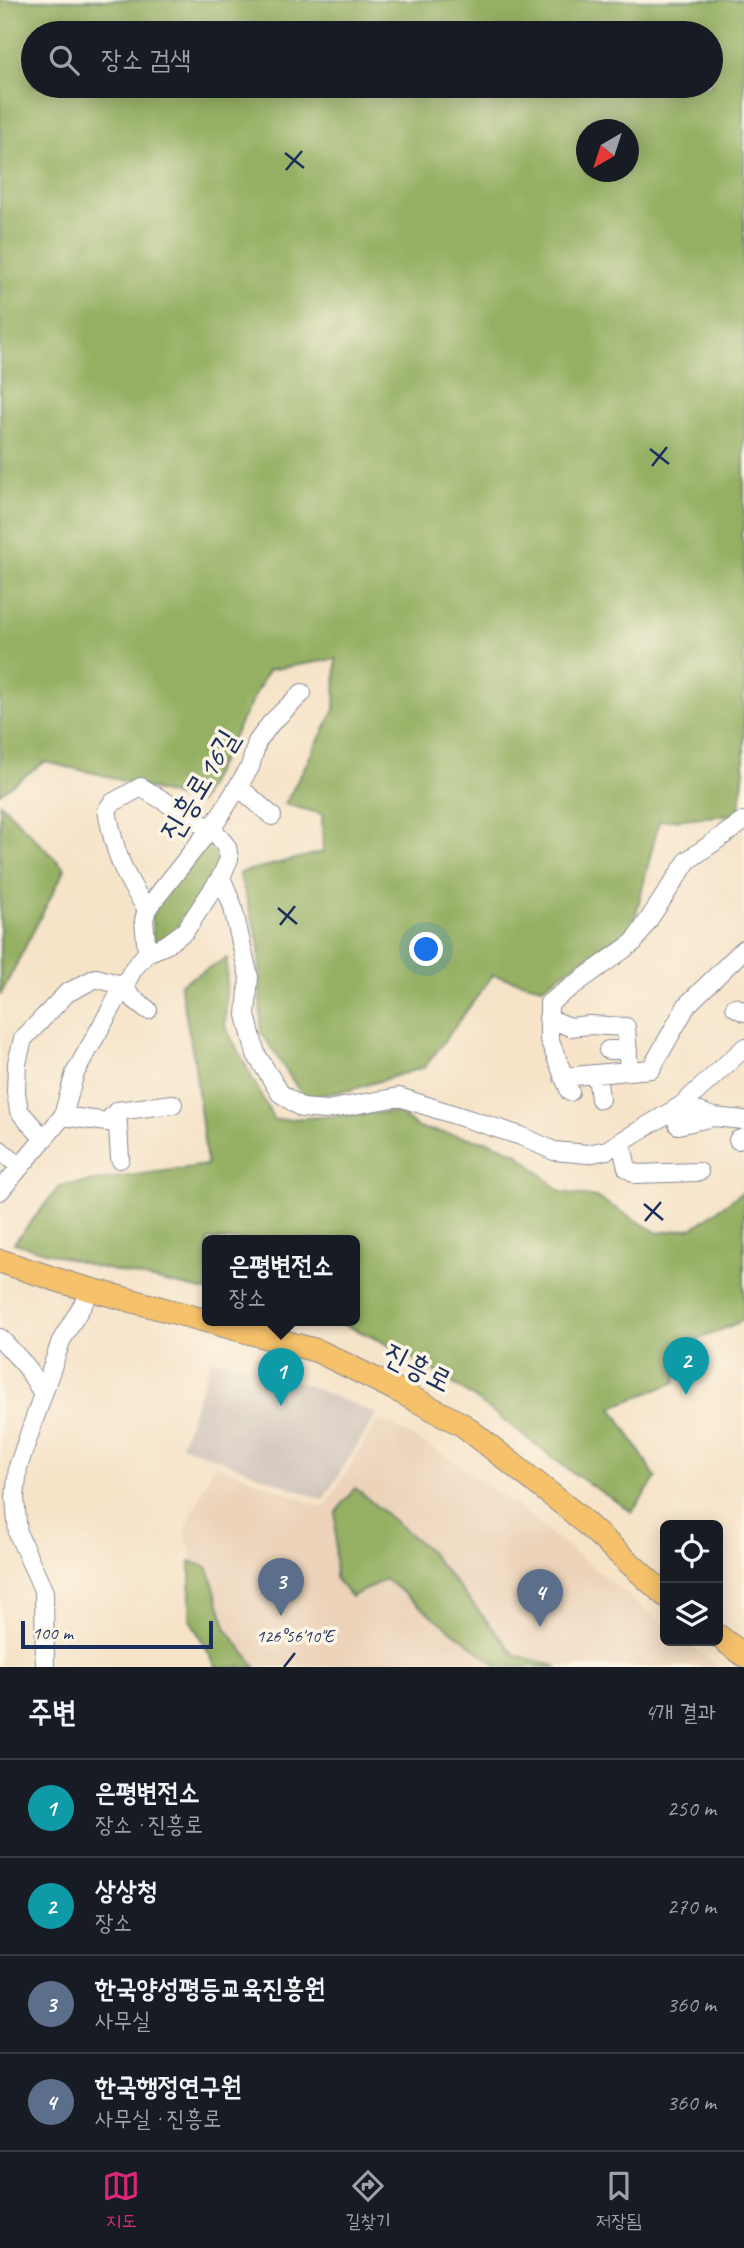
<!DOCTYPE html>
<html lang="ko">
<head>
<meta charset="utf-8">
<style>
	:root { --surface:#171b24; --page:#242831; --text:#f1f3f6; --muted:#9ea1a6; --line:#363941; --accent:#db2777 }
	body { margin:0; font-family:Caveat,"Poor Story",sans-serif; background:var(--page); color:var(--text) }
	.controls { position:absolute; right:21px; bottom:21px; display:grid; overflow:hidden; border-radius:10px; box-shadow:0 4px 18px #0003 }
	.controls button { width:63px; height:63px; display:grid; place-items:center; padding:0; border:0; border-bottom:2px solid var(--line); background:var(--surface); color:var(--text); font:35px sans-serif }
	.compass { position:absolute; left:576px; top:119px; width:63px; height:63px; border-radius:50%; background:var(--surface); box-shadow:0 4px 18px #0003; rotate:219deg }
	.scale { position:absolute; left:21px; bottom:18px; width:192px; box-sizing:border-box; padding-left:7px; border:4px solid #1b2f5e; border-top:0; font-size:19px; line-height:24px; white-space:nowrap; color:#1b2f5e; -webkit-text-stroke:5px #fcf5e5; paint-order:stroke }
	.you { position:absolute; left:427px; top:950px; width:24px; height:24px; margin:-18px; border:5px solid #fff; border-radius:50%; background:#1a73e8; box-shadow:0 0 0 10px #1a73e833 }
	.badge { display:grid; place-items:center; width:46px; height:46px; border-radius:50%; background:var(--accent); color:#fff; font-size:23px; font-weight:700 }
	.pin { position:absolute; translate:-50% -58px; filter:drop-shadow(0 2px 4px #0008) }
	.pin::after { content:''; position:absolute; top:37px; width:24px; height:21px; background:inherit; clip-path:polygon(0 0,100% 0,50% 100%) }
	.popup { position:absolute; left:202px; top:1235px; width:158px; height:91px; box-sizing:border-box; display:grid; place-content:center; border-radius:10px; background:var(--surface); filter:drop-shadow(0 2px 5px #0005); font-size:23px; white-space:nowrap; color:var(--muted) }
	.popup b { font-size:26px; color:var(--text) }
	.popup::after { content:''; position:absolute; left:50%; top:100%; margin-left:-14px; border:14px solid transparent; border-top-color:var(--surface) }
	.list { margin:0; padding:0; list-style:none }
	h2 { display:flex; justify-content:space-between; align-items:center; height:91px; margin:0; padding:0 28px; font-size:30px }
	h2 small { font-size:23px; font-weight:400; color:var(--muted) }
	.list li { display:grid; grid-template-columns:46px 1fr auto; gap:21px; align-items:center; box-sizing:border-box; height:98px; padding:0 28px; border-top:2px solid var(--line) }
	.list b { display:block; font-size:26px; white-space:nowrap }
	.list p { margin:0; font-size:23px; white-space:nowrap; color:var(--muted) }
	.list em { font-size:23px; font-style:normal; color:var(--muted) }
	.icon { flex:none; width:38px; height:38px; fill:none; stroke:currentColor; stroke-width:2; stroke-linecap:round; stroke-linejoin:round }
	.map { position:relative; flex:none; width:744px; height:1667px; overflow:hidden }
	.search { position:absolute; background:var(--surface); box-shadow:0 4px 18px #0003; left:21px; right:21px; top:21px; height:77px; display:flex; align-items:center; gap:18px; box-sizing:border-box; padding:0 24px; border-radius:38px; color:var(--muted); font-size:26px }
	.sheet { height:483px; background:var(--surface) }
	nav { display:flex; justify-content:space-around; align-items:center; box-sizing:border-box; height:98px; border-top:2px solid var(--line); background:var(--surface); font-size:19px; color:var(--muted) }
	nav a { display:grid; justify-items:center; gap:4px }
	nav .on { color:var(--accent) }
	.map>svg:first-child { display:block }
	.built { fill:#ecd3ba }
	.industrial { fill:#cec2b9 }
	.forest { fill:#95b063; stroke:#587060; stroke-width:2; fill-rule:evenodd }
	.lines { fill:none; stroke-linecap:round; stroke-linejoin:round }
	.minor-casing { stroke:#888993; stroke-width:20 }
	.major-casing { stroke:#888993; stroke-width:25 }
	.minor { stroke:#fff; stroke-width:18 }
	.major { stroke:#f5c16b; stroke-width:23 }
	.ticks { fill:none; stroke:#1b2f5e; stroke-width:2.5 }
	.labels { text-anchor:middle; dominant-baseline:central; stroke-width:7; stroke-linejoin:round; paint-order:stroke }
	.street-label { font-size:30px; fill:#1b2f5e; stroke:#fcf5e5 }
	.ticks-label { font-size:18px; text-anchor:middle; fill:#1b2f5e; stroke:#fcf5e5; stroke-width:7; stroke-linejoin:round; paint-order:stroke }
</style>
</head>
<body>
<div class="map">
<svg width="744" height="1667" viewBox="0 0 744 1667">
	<rect width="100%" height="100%" fill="#fcf5e5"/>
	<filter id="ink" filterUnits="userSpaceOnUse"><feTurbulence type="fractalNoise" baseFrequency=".0143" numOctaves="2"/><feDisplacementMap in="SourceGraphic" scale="14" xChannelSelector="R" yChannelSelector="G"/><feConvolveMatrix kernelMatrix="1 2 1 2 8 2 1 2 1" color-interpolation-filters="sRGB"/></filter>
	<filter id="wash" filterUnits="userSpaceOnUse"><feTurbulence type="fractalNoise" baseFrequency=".00686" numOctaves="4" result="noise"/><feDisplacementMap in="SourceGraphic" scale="28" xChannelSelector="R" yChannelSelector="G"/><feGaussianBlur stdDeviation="1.57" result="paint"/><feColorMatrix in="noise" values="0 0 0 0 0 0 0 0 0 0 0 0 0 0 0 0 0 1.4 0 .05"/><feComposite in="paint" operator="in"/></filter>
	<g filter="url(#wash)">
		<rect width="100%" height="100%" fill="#f6e3c8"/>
		<path class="built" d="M378 1420 391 1424 455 1462 510 1501 665 1625V1641H686L719 1667H246L210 1621 185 1531 214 1464 324 1508Z"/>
		<path class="industrial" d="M212 1358 289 1378 377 1414 323 1500 181 1445Z"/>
		<path class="forest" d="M0 0H744V528L741 534 744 546V769L739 814 659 821 633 926 542 987 493 975 425 1067 350 1090 304 1098 261 1032 259 943 239 873 323 852 322 814 285 804 335 709 336 659 268 670 199 803 99 774 45 762 0 793ZM33 33H711V86H33ZM586 130H628V172H586Z
			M0 803 65 869 0 996Z
			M209 838 220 850 219 865 178 934 154 946 151 910Z
			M227 958 225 1026 274 1120 397 1112 419 1128 490 1142 517 1153 561 1192 596 1197 658 1233 693 1228 744 1191V1320L676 1349V1382L612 1407 656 1478 632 1512C610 1497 586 1483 565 1467 503 1420 445 1371 374 1338 359 1331 345 1324 329 1320H354V1240H208L207 1291 97 1267 14 1243 60 1186 207 1165 194 1059 180 984Z
			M355 1488 427 1549 515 1655 559 1667H499L385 1579 351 1597 335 1578 336 1512Z
			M190 1561 208 1568 227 1630 256 1667H216L190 1619Z"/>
	</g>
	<g filter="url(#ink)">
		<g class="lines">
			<g class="minor-casing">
				<path id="minor" d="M239 787 272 816
					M221 877 232 904 249 977 246 1015 256 1054 280 1093 302 1108 326 1110 399 1097 521 1136 554 1151 588 1154 607 1150 682 1105 744 1048
					M147 909 218 819 250 767 257 742 271 723 302 693
					M735 1007 744 1012
					M548 1018 570 1027 589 1025 626 1027 629 1071
					M608 1050H628
					M597 1075 600 1099
					M563 1077 651 1069 687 1005 744 949
					M570 1092 549 1039V1003L634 942 688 860 744 821
					M682 1105 713 1117 744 1120
					M117 1111 120 1159
					M63 1116 107 1122 117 1111 173 1104
					M678 1125 713 1117
					M44 1139 19 1111 16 1092 17 1063 23 1039 67 993 96 978 125 986 130 996 148 1010
					M738 1140 744 1138
					M621 1142 627 1168 636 1174 699 1172
					M0 1150 20 1167
					M0 1191 63 1116 75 1073 134 968 147 953 166 945 185 931 221 877 229 859 227 847 212 828 200 823 141 787 112 803 107 810C114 850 123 876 147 909L144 920 147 953
					M0 1338 26 1366 42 1392
					M45 1667 44 1592 18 1534 15 1498 18 1467 61 1341 92 1289"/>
			</g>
			<g class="major-casing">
				<path id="major" d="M0 1261 70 1284 318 1351 395 1389 463 1425 573 1512 665 1595
					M718 1636 744 1655"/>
			</g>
			<use href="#minor" class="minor"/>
			<use href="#major" class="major"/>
		</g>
	</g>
	<path class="ticks" d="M285 153 304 168M286 170 302 151M650 449 669 464M652 466 667 447M278 908 297 924M280 925 295 906M644 1204 663 1220M645 1221 661 1202M284 1667 295 1653"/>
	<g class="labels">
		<g class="street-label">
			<text transform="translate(199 785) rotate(-59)">진흥로16길</text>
			<text transform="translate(418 1367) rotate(27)">진흥로</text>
		</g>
	</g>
	<g class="ticks-label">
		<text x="295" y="1642">126°56'10"E</text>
	</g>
</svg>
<div class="controls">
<button><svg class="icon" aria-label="locate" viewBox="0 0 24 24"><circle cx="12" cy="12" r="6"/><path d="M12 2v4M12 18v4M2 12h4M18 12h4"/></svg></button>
<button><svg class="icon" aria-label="layers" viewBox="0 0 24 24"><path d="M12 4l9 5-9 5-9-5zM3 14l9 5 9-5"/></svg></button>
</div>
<svg class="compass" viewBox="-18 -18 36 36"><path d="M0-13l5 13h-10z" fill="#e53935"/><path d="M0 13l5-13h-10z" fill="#9ea1a6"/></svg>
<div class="scale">100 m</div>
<div class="you"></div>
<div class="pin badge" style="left:281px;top:1406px;background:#0f9aa8">1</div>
<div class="popup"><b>은평변전소</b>장소</div>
<div class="pin badge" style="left:686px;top:1395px;background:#0f9aa8">2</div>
<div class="pin badge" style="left:281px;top:1616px;background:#5c6f8a">3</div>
<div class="pin badge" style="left:540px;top:1627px;background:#5c6f8a">4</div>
<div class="search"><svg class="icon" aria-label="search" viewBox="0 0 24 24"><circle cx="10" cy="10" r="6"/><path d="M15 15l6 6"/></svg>장소 검색</div>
</div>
<section class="sheet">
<h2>주변<small>4개 결과</small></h2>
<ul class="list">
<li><span class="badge" style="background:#0f9aa8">1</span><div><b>은평변전소</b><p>장소 · 진흥로</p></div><em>250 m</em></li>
<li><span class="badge" style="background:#0f9aa8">2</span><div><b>상상청</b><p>장소</p></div><em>270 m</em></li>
<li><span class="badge" style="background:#5c6f8a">3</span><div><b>한국양성평등교육진흥원</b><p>사무실</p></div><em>360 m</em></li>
<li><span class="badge" style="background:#5c6f8a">4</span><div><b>한국행정연구원</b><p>사무실 · 진흥로</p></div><em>360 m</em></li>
</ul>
</section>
<nav>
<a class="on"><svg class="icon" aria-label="map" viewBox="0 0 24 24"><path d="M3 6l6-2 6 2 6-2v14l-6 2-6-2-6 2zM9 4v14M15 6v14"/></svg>지도</a>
<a><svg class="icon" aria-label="directions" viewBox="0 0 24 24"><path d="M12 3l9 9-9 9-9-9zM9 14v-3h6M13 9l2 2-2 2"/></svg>길찾기</a>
<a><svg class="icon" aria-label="saved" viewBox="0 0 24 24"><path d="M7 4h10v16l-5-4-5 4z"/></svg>저장됨</a>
</nav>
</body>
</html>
